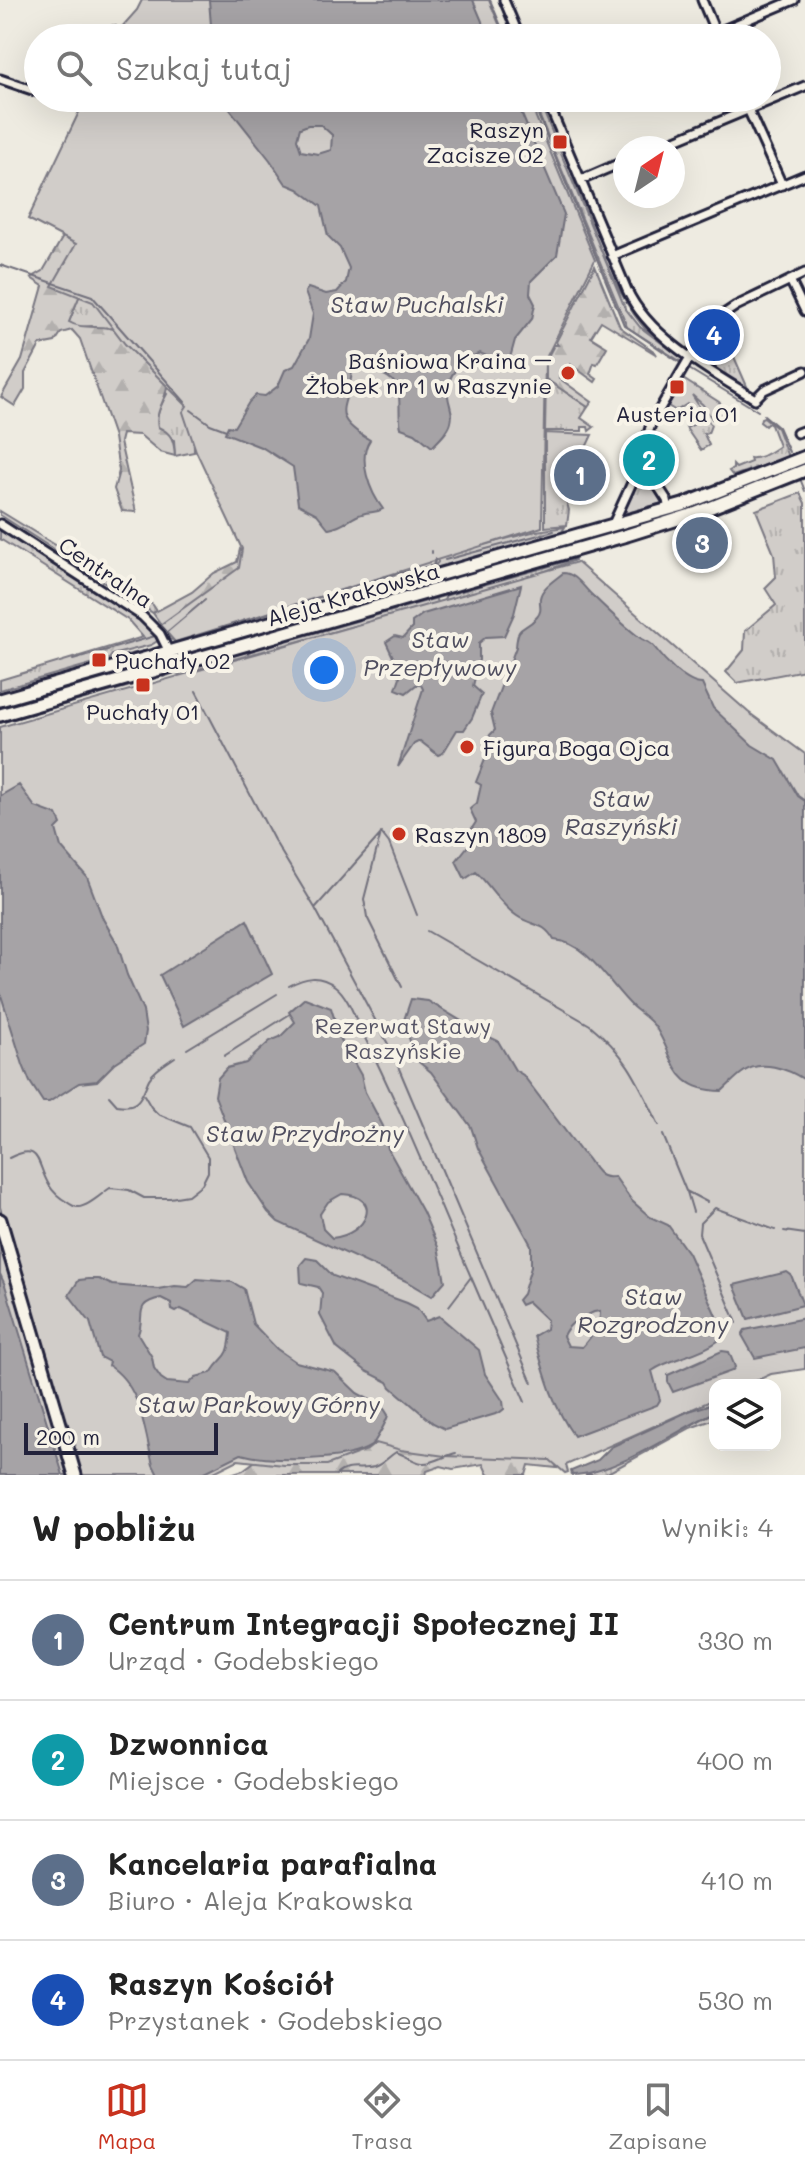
<!DOCTYPE html>
<html lang="pl">
<head>
<meta charset="utf-8">
<style>
	:root { --surface:#fff; --page:#f2f2f2; --text:#222; --muted:#767676; --line:#e0e0e0; --accent:#c8321e }
	body { margin:0; font-family:Mali,sans-serif; background:var(--page); color:var(--text) }
	.controls { position:absolute; right:24px; bottom:24px; display:grid; overflow:hidden; border-radius:16px; box-shadow:0 8px 32px #0002 }
	.controls button { width:72px; height:72px; display:grid; place-items:center; padding:0; border:0; border-bottom:2px solid var(--line); background:var(--surface); color:var(--text); font:40px sans-serif }
	.compass { position:absolute; left:613px; top:136px; width:72px; height:72px; border-radius:50%; background:var(--surface); box-shadow:0 8px 32px #0002; rotate:35deg }
	.scale { position:absolute; left:24px; bottom:20px; width:194px; box-sizing:border-box; padding-left:8px; border:4px solid #22223b; border-top:0; font-size:22px; line-height:28px; white-space:nowrap; color:#22223b; -webkit-text-stroke:6px #f7f3e8; paint-order:stroke }
	.you { position:absolute; left:324px; top:670px; width:28px; height:28px; margin:-20px; border:6px solid #fff; border-radius:50%; background:#1a73e8; box-shadow:0 0 0 12px #1a73e833 }
	.badge { display:grid; place-items:center; width:52px; height:52px; border-radius:50%; background:var(--accent); color:#fff; font-size:26px; font-weight:700 }
	.pin { position:absolute; translate:-50% -50%; border:4px solid #fff; box-shadow:0 2px 8px #0006 }
	.list { margin:0; padding:0; list-style:none }
	h2 { display:flex; justify-content:space-between; align-items:center; height:104px; margin:0; padding:0 32px; font-size:34px }
	h2 small { font-size:26px; font-weight:400; color:var(--muted) }
	.list li { display:grid; grid-template-columns:52px 1fr auto; gap:24px; align-items:center; box-sizing:border-box; height:120px; padding:0 32px; border-top:2px solid var(--line) }
	.list b { display:block; font-size:30px; white-space:nowrap }
	.list p { margin:0; font-size:26px; white-space:nowrap; color:var(--muted) }
	.list em { font-size:26px; font-style:normal; color:var(--muted) }
	.icon { flex:none; width:44px; height:44px; fill:none; stroke:currentColor; stroke-width:2; stroke-linecap:round; stroke-linejoin:round }
	.map { position:relative; flex:none; width:805px; height:1475px; overflow:hidden }
	.search { position:absolute; background:var(--surface); box-shadow:0 8px 32px #0002; left:24px; right:24px; top:24px; height:88px; display:flex; align-items:center; gap:20px; box-sizing:border-box; padding:0 28px; border-radius:44px; color:var(--muted); font-size:30px }
	.sheet { height:584px; background:var(--surface) }
	nav { display:flex; justify-content:space-around; align-items:center; box-sizing:border-box; height:112px; border-top:2px solid var(--line); background:var(--surface); font-size:22px; color:var(--muted) }
	nav a { display:grid; justify-items:center; gap:4px }
	nav .on { color:var(--accent) }
	.map>svg:first-child { display:block }
	.grass { fill:url(#grass-tufts); stroke:#7a7882; stroke-width:2 }
	.forest { fill:url(#forest-firs); stroke:#7a7882; stroke-width:2 }
	.park { fill:#d1cdc9; stroke:#7a7882; stroke-width:2 }
	.water { fill:#a6a3a6; stroke:#716f7b; stroke-width:2; fill-rule:evenodd }
	.lines { fill:none; stroke-linecap:round; stroke-linejoin:round }
	.stream { stroke:#716f7b; stroke-width:2 }
	.street-casing { stroke:#22223b; stroke-width:13 }
	.secondary-casing { stroke:#22223b; stroke-width:17 }
	.street { stroke:#f7f3e8; stroke-width:7 }
	.secondary { stroke:#f7f3e8; stroke-width:11 }
	.poi-dot { fill:#c8321e; stroke:#f7f3e8; stroke-width:3 }
	.labels { text-anchor:middle; dominant-baseline:central; stroke-width:8; stroke-linejoin:round; paint-order:stroke }
	.poi-label { font-size:22px; fill:#22223b; stroke:#f7f3e8; text-anchor:start }
	.street-label { font-size:22px; fill:#22223b; stroke:#f7f3e8 }
	.park-label { font-size:22px; fill:#575566; stroke:#f7f3e8 }
	.water-label { font-size:24px; font-style:italic; fill:#504f60; stroke:#f7f3e8 }
</style>
</head>
<body>
<div class="map">
<svg width="805" height="1475" viewBox="0 0 805 1475">
	<defs>
		<pattern id="grass-tufts" width="24" height="20" patternUnits="userSpaceOnUse" patternTransform="scale(2)"><rect width="24" height="20" fill="#d1cdc9"/><path d="M3 7l-1-3M5 7V3M7 7l1-3M15 17l-1-3M17 17v-4M19 17l1-3" fill="none" stroke="#b3b0ae"/></pattern>
		<pattern id="forest-firs" width="22" height="20" patternUnits="userSpaceOnUse" patternTransform="scale(2)"><rect width="22" height="20" fill="#d1cdc9"/><path d="M5 1l3.5 6h-7zM16 11l3.5 6h-7z" fill="#b3b0ae"/></pattern>
	</defs>
	<rect width="100%" height="100%" fill="#eeebe1"/>
	<filter id="ink" filterUnits="userSpaceOnUse"><feTurbulence type="fractalNoise" baseFrequency=".0125" numOctaves="2"/><feDisplacementMap in="SourceGraphic" scale="16" xChannelSelector="R" yChannelSelector="G"/><feConvolveMatrix kernelMatrix="1 2 1 2 8 2 1 2 1" color-interpolation-filters="sRGB"/></filter>
	<g filter="url(#ink)">
		<path class="grass" d="M532 98H538L625 308 640 327 679 356 680 354 675 349 685 357 683 363 627 327Z
			M569 159 629 302 646 324 674 347C626 339 590 219 573 177Z
			M85 282 193 393 194 452 175 456 174 440 158 427C155 414 161 405 167 394L92 326 76 327 69 322Z
			M721 327 749 391 699 359Z
			M546 379 588 407 581 418 594 427 589 431 588 427H582V431H545Z
			M683 379 719 402 727 411 712 419 703 405 692 395 711 425 708 433 704 434 709 445 701 450 686 428 699 422 687 404 676 411 668 406Z
			M764 417 777 428 788 457 733 476 729 471 733 469V465L736 468 751 462 750 458C760 460 773 450 779 446L771 425 768 423 765 426 760 422 761 418Z
			M545 433 592 435 564 494 569 510 567 525 545 527Z
			M642 479 649 481 662 503 627 513 625 508 638 480Z
			M800 493 805 503V670L737 683 726 672 744 650 745 631 776 605 765 588 776 577 774 554 756 510Z
			M0 511 153 605 157 611 153 613 0 515Z
			M657 519 594 540 182 656Z
			M565 527 560 535 439 570 435 566 438 562 436 557 536 531Z
			M0 528 141 619 159 640 151 645 112 655 109 659 98 660V662L0 690V680L143 637 128 620 0 539Z
			M574 556 575 560 532 576 444 601 446 593Z
			M434 560 433 568 427 573 180 644 168 638Z
			M435 596 437 603 184 673V669Z
			M715 1412V1419L690 1428 604 1475H585L642 1451Z"/>
		<path class="forest" d="M79 221 85 282 69 322C83 331 104 323 119 331 130 336 157 372 167 383 168 399 154 410 158 427 172 433 174 441 175 456L160 452 140 435 122 434 120 442 136 512 122 511 114 489 119 471 114 437 80 339 72 330 61 333 55 342 40 345 25 373V389L15 406 1 397 22 360 43 286 31 278 43 271 64 235Z
			M595 266 620 327 655 352 657 355 601 321 591 337 607 347 597 364 594 363 590 374 597 379 595 382 570 364 559 378 592 402 588 407 546 379V360L554 345H558L556 342Z
			M240 549 259 561 169 636 153 613 192 592 214 573 237 562Z
			M535 1413 557 1468 529 1465 526 1475H488L483 1464 453 1469 441 1466 427 1471 426 1475H228L243 1470 258 1459 375 1443Z"/>
		<path class="park" d="M142 0H489L505 38H112L137 10Z
			M79 98H528L595 260 545 360 542 527 175 642 160 625 239 568 242 549 196 451 183 412 187 406 125 344 93 302 52 286 76 244 28 219 80 110Z
			M577 562 748 712 805 754V1369L771 1374 747 1385H715V1399L566 1465 568 1472 565 1473 550 1460 445 1456 401 1450 376 1443 367 1450 327 1465H284L238 1460 208 1475H80L0 1207V727Z
			M0 1243 69 1475H0Z"/>
		<path class="water" d="M209 0H473L489 38H212Z
			M224 98H515L564 214 557 255 531 281 530 294 535 304 532 319 515 340 510 358 502 363 480 353C462 360 445 375 448 396 449 406 454 412 451 422 449 431 439 440 432 447L415 433 401 428C396 408 407 385 384 375 373 369 364 368 352 371 349 408 326 414 370 440 357 459 370 492 383 509 375 514 371 511 362 514 350 517 346 526 329 529L317 514 298 504 293 467 263 448 225 433 228 426 234 427 249 402 256 395 265 396 278 386 285 370 294 366 309 339 313 314 305 292 308 288 326 294 337 292 346 282 349 268 340 248 328 236 321 206 298 189 286 184 270 160 225 103ZM308 125H321L332 135 331 150 318 154 301 151 297 139 300 128Z
			M563 573C576 573 583 587 592 595 607 609 623 625 639 637 644 641 651 642 655 648 664 660 686 684 702 684L713 708 752 745 777 760 798 796 805 801V1080C788 1069 760 1058 742 1073 735 1078 729 1085 722 1091 672 1090 677 1062 656 1028 650 1019 641 1014 633 1007 610 986 588 942 554 940 543 921 533 927 517 916 499 904 491 886 476 872L465 879 456 861 471 842 469 833 476 822 470 809 477 803 481 785 476 782 488 752V737L495 730 491 713 516 647C518 622 523 633 537 617 543 610 539 605 540 598 542 587 555 580 563 573Z
			M521 585 514 614 504 636 486 637 479 643V660L473 686 482 694 472 718 464 730H457L443 753 438 755 420 741 414 744 398 767 423 689 421 685H416L406 693 396 689 400 677 392 664 393 657 386 642 395 636 403 638 412 628V622L423 614Z
			M19 785 35 807 57 815 61 824 56 829 61 847 87 877 103 919 117 943 127 975 143 1011 146 1031 144 1044 115 1063 97 1081 79 1083 49 1102H43L30 1082 23 1065 0 992V796Z
			M247 920 272 974 184 1026 160 975Z
			M305 998 331 1008 341 1040 361 1075 365 1092 383 1126 388 1149 423 1212 438 1247 445 1281 432 1296 408 1282 278 1222 268 1212 248 1182 215 1096 218 1078 227 1068 246 1063 270 1041 280 1037 295 1022 289 1012ZM342 1194C384 1196 367 1235 332 1238L323 1229 320 1214 328 1202Z
			M411 999 428 1001 483 1034 498 1041 515 1070 523 1075 582 1153C590 1158 594 1173 603 1176 607 1178 611 1177 615 1177L632 1201 650 1217 668 1225 688 1253 718 1320 720 1331 718 1341C698 1356 672 1357 652 1371L660 1400 657 1405 574 1436C552 1405 544 1372 534 1336L546 1329 547 1320 528 1302 521 1305 518 1300 523 1294 531 1267V1245L478 1148 471 1127 431 1072 415 1059 404 1020ZM594 1312 600 1311C601 1325 591 1337 582 1347L568 1346 563 1336C569 1322 581 1318 594 1312Z
			M306 1258 317 1260 333 1276 407 1303 417 1308 426 1321 439 1316 479 1350 485 1374 503 1401 504 1409 499 1413 445 1429 433 1423 391 1387 388 1382 366 1371 337 1348 320 1315 322 1293 318 1287 301 1283 300 1265Z
			M787 1272 791 1275 803 1305 748 1319 734 1285Z
			M0 1274 5 1285 63 1475H0Z
			M88 1279H99L112 1285 158 1289 175 1286 188 1287 197 1279 232 1282 244 1289 253 1324 277 1349 296 1362 335 1372 357 1393 368 1399 379 1401 388 1415C387 1421 374 1444 371 1446 346 1462 269 1462 241 1454L199 1475H158L153 1465C144 1430 142 1386 108 1365L109 1362 100 1357 90 1322 69 1295 79 1280ZM161 1298 171 1303 172 1310 176 1312 181 1309 231 1333C228 1363 224 1352 211 1373L196 1377 189 1384 167 1382 161 1378 154 1368 152 1357 138 1334C146 1315 132 1304 161 1298Z
			M805 1318V1348L755 1358 742 1335 745 1330Z
			M722 1351 729 1352 735 1367 732 1371 673 1392 668 1382V1375Z
			M715 1403V1412C676 1431 614 1475 572 1475L571 1471 598 1460 611 1447 689 1411Z"/>
		<g class="lines">
			<path class="stream" d="M490 0 506 38
				M531 98 624 325 679 362
				M0 265 92 296 185 402
				M689 369 758 411
				M191 410 210 424 226 430
				M764 415 778 427 789 452
				M801 481 805 491
				M432 551V553
				M445 560 554 531
				M434 570 435 559
				M167 632 205 600
				M184 640 383 577 435 565
				M114 658 143 651
				M73 660 155 636
				M184 670 574 559
				M163 677 175 673
				M147 681 153 679
				M196 691 274 840 315 908 388 1044
				M0 694 73 673
				M0 723 134 685
				M381 833 364 899 367 917 402 987
				M382 834 389 843 417 915
				M316 907 381 834
				M427 931 590 1025C628 1056 638 1082 659 1125
				M289 986C305 977 319 974 335 986 347 995 354 1015 360 1028 401 1109 435 1194 471 1277
				M187 1049 277 994
				M392 1052 532 1383
				M224 1056 290 1014
				M109 1096 117 1105C140 1109 141 1096 149 1079 154 1070 166 1063 175 1057
				M663 1135 686 1191 707 1202
				M9 1158C42 1141 36 1164 49 1185 53 1192 60 1198 67 1202 71 1205 74 1207 78 1207 88 1207 102 1193 110 1188L129 1190 144 1198H170L188 1195 202 1184 208 1172V1157L190 1127 158 1114 151 1107 144 1095
				M687 1192 693 1212
				M784 1231 805 1234
				M449 1306 471 1277 525 1402
				M737 1323 699 1234 700 1223 715 1208 775 1230
				M336 1475C348 1464 359 1471 374 1467 383 1464 388 1457 396 1452 405 1455 414 1462 422 1463 433 1464 446 1455 456 1453"/>
			<g class="street-casing">
				<path id="street" d="M504 0 520 38
					M702 0 718 38
					M109 38 113 31
					M704 38 794 0
					M0 79 38 92
					M59 98 76 103 77 98
					M546 98 627 290C649 338 712 372 755 399L764 390 805 371
					M743 98 782 185
					M548 104 561 98
					M656 148 805 86
					M581 180 625 161
					M612 256 805 175
					M790 280 805 311
					M797 433 805 430
					M641 460 667 500 669 510
					M0 524 142 616 160 634 170 654
					M613 524 636 474 651 424 687 362 708 332 721 316 736 306 805 273"/>
			</g>
			<g class="secondary-casing">
				<path id="secondary" d="M0 700 683 505 805 457
					M0 715 627 535 694 514 805 470
					M0 1220 75 1475"/>
			</g>
			<use href="#street" class="street"/>
			<use href="#secondary" class="secondary"/>
		</g>
	</g>
	<g class="poi-dot">
		<rect x="552" y="134" width="16" height="16" rx="4"/>
		<circle cx="568" cy="373" r="8"/>
		<rect x="669" y="379" width="16" height="16" rx="4"/>
		<rect x="91" y="652" width="16" height="16" rx="4"/>
		<rect x="135" y="677" width="16" height="16" rx="4"/>
		<circle cx="467" cy="747" r="8"/>
		<circle cx="399" cy="834" r="8"/>
	</g>
	<g class="labels">
		<g class="poi-label">
			<text x="544" y="129" text-anchor="end">Raszyn<tspan x="544" dy="25">Zacisze 02</tspan></text>
			<text x="552" y="360" text-anchor="end">Baśniowa Kraina –<tspan x="552" dy="25">Żłobek nr 1 w Raszynie</tspan></text>
			<text x="677" y="413" text-anchor="middle">Austeria 01</text>
			<text x="115" y="660">Puchały 02</text>
			<text x="143" y="711" text-anchor="middle">Puchały 01</text>
			<text x="483" y="747">Figura Boga Ojca</text>
			<text x="415" y="834">Raszyn 1809</text>
		</g>
		<g class="street-label">
			<text transform="translate(106 572) rotate(34)">Centralna</text>
			<text transform="translate(353 594) rotate(-16)">Aleja Krakowska</text>
		</g>
		<g class="park-label">
			<text x="403" y="1025">Rezerwat Stawy<tspan x="403" dy="25">Raszyńskie</tspan></text>
		</g>
		<g class="water-label">
			<text x="417" y="303">Staw Puchalski</text>
			<text x="440" y="638">Staw<tspan x="440" dy="28">Przepływowy</tspan></text>
			<text x="621" y="797">Staw<tspan x="621" dy="28">Raszyński</tspan></text>
			<text x="305" y="1132">Staw Przydrożny</text>
			<text x="653" y="1295">Staw<tspan x="653" dy="28">Rozgrodzony</tspan></text>
			<text x="259" y="1403">Staw Parkowy Górny</text>
		</g>
	</g>
</svg>
<div class="controls">
<button><svg class="icon" aria-label="layers" viewBox="0 0 24 24"><path d="M12 4l9 5-9 5-9-5zM3 14l9 5 9-5"/></svg></button>
</div>
<svg class="compass" viewBox="-18 -18 36 36"><path d="M0-13l5 13h-10z" fill="#e53935"/><path d="M0 13l5-13h-10z" fill="#767676"/></svg>
<div class="scale">200 m</div>
<div class="you"></div>
<div class="pin badge" style="left:580px;top:475px;background:#5c6f8a">1</div>
<div class="pin badge" style="left:649px;top:460px;background:#0f9aa8">2</div>
<div class="pin badge" style="left:702px;top:543px;background:#5c6f8a">3</div>
<div class="pin badge" style="left:714px;top:335px;background:#1a4fb4">4</div>
<div class="search"><svg class="icon" aria-label="search" viewBox="0 0 24 24"><circle cx="10" cy="10" r="6"/><path d="M15 15l6 6"/></svg>Szukaj tutaj</div>
</div>
<section class="sheet">
<h2>W pobliżu<small>Wyniki: 4</small></h2>
<ul class="list">
<li><span class="badge" style="background:#5c6f8a">1</span><div><b>Centrum Integracji Społecznej II</b><p>Urząd · Godebskiego</p></div><em>330 m</em></li>
<li><span class="badge" style="background:#0f9aa8">2</span><div><b>Dzwonnica</b><p>Miejsce · Godebskiego</p></div><em>400 m</em></li>
<li><span class="badge" style="background:#5c6f8a">3</span><div><b>Kancelaria parafialna</b><p>Biuro · Aleja Krakowska</p></div><em>410 m</em></li>
<li><span class="badge" style="background:#1a4fb4">4</span><div><b>Raszyn Kościół</b><p>Przystanek · Godebskiego</p></div><em>530 m</em></li>
</ul>
</section>
<nav>
<a class="on"><svg class="icon" aria-label="map" viewBox="0 0 24 24"><path d="M3 6l6-2 6 2 6-2v14l-6 2-6-2-6 2zM9 4v14M15 6v14"/></svg>Mapa</a>
<a><svg class="icon" aria-label="directions" viewBox="0 0 24 24"><path d="M12 3l9 9-9 9-9-9zM9 14v-3h6M13 9l2 2-2 2"/></svg>Trasa</a>
<a><svg class="icon" aria-label="saved" viewBox="0 0 24 24"><path d="M7 4h10v16l-5-4-5 4z"/></svg>Zapisane</a>
</nav>
</body>
</html>
